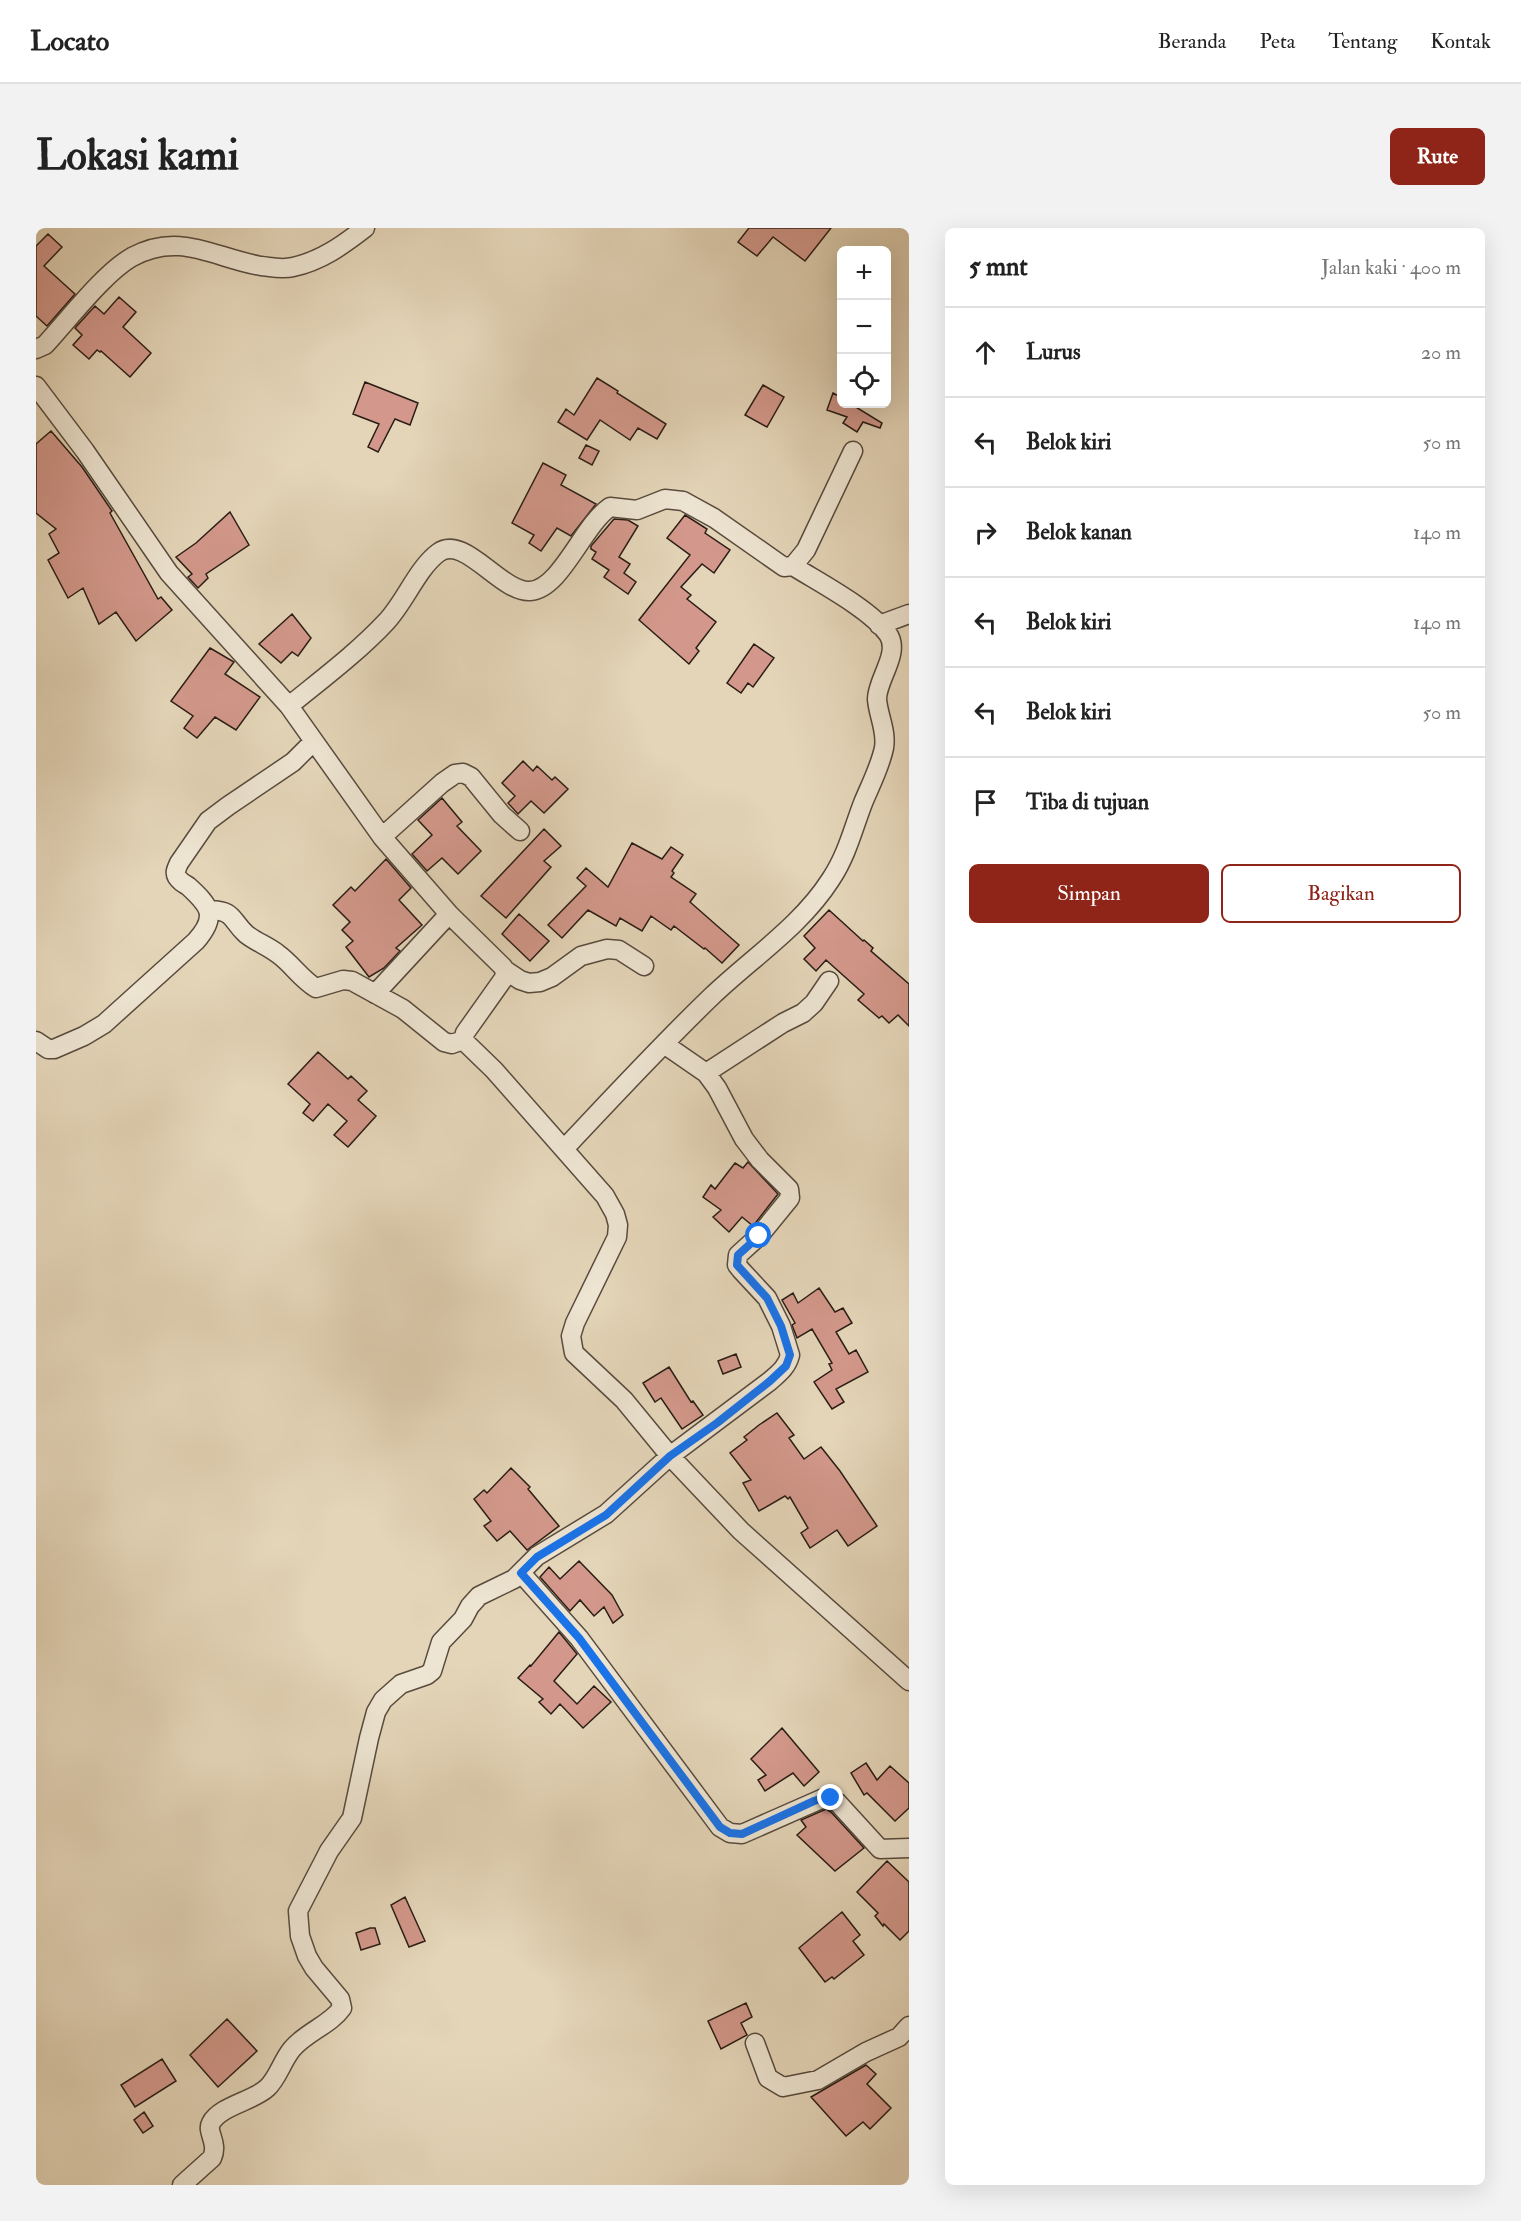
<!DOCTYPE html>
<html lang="id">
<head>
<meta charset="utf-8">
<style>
	:root { --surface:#fff; --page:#f2f2f2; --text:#222; --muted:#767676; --line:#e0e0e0; --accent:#8f2418 }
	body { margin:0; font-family:"IM FELL Double Pica",serif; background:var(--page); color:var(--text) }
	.controls { position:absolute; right:18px; top:18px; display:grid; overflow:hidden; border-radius:9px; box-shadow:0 6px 24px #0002 }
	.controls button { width:54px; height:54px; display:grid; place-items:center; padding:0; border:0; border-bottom:2px solid var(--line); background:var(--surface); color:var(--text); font:30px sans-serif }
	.stop { position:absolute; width:18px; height:18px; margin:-14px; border:4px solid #1a73e8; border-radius:50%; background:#fff }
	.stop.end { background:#1a73e8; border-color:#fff; box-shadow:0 2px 6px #0008 }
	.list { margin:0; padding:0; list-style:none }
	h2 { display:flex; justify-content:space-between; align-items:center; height:78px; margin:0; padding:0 24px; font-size:26px }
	h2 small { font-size:20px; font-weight:400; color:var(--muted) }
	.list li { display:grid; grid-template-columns:39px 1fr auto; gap:18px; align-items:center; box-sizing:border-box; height:90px; padding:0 24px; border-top:2px solid var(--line) }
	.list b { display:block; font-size:22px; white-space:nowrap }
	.list em { font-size:20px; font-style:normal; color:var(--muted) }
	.actions { display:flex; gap:12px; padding:18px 24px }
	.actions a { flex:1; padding:14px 0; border:2px solid var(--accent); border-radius:9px; text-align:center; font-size:21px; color:var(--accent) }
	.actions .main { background:var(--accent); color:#fff }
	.icon { flex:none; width:33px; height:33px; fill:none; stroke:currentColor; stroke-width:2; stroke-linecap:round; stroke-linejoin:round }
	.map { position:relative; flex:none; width:873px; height:1957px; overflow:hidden; border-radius:9px }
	header { display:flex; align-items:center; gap:36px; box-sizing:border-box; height:84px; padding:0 30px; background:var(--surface); border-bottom:2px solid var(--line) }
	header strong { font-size:28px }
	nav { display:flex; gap:33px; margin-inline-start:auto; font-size:21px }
	.intro { display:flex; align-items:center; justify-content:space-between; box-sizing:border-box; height:144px; padding:0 36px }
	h1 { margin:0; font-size:42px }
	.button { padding:15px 27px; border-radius:9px; background:var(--accent); color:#fff; font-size:21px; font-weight:700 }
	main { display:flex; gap:36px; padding:0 36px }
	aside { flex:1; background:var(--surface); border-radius:9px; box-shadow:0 6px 24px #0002 }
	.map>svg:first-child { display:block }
	.building { fill:#d3988b; stroke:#2a1d15; stroke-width:1.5 }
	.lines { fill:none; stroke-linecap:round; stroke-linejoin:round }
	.minor-casing { stroke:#584b3e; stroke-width:21 }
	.minor { stroke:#ede4d1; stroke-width:18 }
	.route { stroke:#1a73e8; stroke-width:8 }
</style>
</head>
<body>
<header>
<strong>Locato</strong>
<nav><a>Beranda</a><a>Peta</a><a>Tentang</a><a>Kontak</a></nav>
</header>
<div class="intro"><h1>Lokasi kami</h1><a class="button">Rute</a></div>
<main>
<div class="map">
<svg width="873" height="1957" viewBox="0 0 873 1957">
	<rect width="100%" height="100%" fill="#e4d5b8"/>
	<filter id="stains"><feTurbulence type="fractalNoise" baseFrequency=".00333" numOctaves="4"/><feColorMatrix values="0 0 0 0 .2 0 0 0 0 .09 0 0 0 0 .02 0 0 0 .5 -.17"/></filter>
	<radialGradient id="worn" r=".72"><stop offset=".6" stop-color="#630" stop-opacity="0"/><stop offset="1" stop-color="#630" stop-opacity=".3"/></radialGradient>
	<path class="building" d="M713 0H795L769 33 737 9 721 28 702 14Z
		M12 6 26 19 8 38 39 66 11 98 0 88V18Z
		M83 69 100 84 87 99 115 125 94 149 65 123 64 124 61 122 53 131 37 117 46 107 39 100 59 78 68 86Z
		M561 150 582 163 581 165 630 196 621 211 602 200 594 212 564 192 551 212 522 194 530 181 538 187Z
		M329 154 382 175 374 197 359 191 342 224 332 219 343 196 317 186Z
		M727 157 748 169 731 199 709 187Z
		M797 165 806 170V176H815L846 195 844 200 827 194 821 204 807 195 811 189 791 182Z
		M15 203 46 239 76 283 74 285 122 371 125 369 136 382 100 413 80 384 63 396 47 360 32 370 12 332 23 325 13 306 20 301 0 285V216Z
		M550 217 563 223 556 237 543 230Z
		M507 235 530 247 525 257 560 276 535 308 521 300 505 323 493 315 498 307 476 295Z
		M194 284 213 317 170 346 172 350 162 360 152 349 156 346 140 329 160 315Z
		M649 287 671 301 669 305 694 322 678 345 666 336 645 359 655 367 651 371 680 394 660 420 663 423 653 436 603 392 654 327 631 310Z
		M578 291 592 292 602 298 583 329 594 336 588 345 600 354 592 366 568 349 573 342 556 331 560 324 555 321V318Z
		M256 386 275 410 262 428 256 424 245 435 223 416Z
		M718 416 738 430 717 459 712 455 705 465 691 455Z
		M174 420 198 434 189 446 224 469 200 502 179 489 161 510 148 500 157 488 135 473Z
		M487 533 497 543 501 538 516 552 519 549 532 561 508 585 495 573 482 586 472 575 479 568 466 555Z
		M406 570 426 594 421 598 445 623 422 646 406 630 391 643 376 626 396 607 382 592Z
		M508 601 525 618 508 633 515 639 470 690 445 668Z
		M596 615 626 631 635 619 647 627 636 643 638 645 635 649 660 666 654 674 703 717 686 735 669 720 668 721 638 698 635 702 615 688 606 703 584 690 580 698 552 682 526 710 512 697 550 658 541 650 550 640 572 659Z
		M350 631 375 660 363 672 386 697 360 720 364 723 348 740 333 749 310 719 317 713 306 702 314 694 297 677 315 659 319 663Z
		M793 682 827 713 828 712 837 720 835 723 873 756V798L862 787 853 795 846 788 843 790 822 772 828 766 790 732 780 743 768 731 779 720 768 708Z
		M483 686 513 713 494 733 466 706Z
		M282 824 312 851 315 848 331 863 322 872 340 888 312 919 298 907 311 893 292 876 277 893 267 885 274 876 252 856Z
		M712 934 742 966 717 998 706 989 693 1004 677 989 685 982 667 969 675 957 679 961 699 935 707 940Z
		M783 1060 799 1084 807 1080 816 1095 800 1104 813 1126 820 1122 832 1144 800 1161 808 1174 796 1181 778 1154 796 1142 793 1136 796 1135 776 1101 761 1110 756 1097 759 1095 746 1072 757 1065 762 1075Z
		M700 1126 705 1139 687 1146 682 1133Z
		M633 1139 655 1174 657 1173 667 1187 646 1201 625 1170 619 1174 607 1155Z
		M741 1185 758 1207 753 1210 768 1231 785 1219 804 1243 841 1298 812 1318 801 1302 774 1320 765 1305 772 1300 754 1269 752 1271 749 1268 723 1283 707 1255 715 1252 694 1225 711 1212 708 1209 723 1197Z
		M475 1240 494 1259 492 1261 523 1298 491 1322 474 1303 461 1313 448 1298 455 1293 438 1271 448 1262 451 1265Z
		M543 1333 576 1367 587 1387 577 1395 568 1379 558 1388 544 1372 534 1383 504 1349 513 1339 524 1351Z
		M523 1404 541 1426 518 1453 541 1476 558 1458 575 1474 547 1500 524 1476 515 1486 503 1474 507 1471 482 1450 494 1437 495 1438Z
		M746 1500 783 1544 768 1558 757 1545 729 1563 722 1552 730 1547 715 1531Z
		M830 1535 841 1552 854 1538 873 1555V1580L859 1593 831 1565 828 1567 815 1545Z
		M790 1581 795 1584 828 1620 799 1643 761 1607 770 1599 765 1592Z
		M851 1633 873 1654V1703L864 1712 848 1696 847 1698 839 1688 842 1685 821 1664Z
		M369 1669 389 1713 373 1719 355 1677Z
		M806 1684 824 1707 817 1713 828 1727 798 1751 796 1749 789 1754 763 1720Z
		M334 1700H339L344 1716 325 1722 320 1705Z
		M710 1775 716 1789 705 1795 711 1807 685 1821 672 1793Z
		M191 1791 221 1823 182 1859 154 1827Z
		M126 1831 140 1853 99 1879 85 1857Z
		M830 1837 840 1846 831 1856 855 1880 834 1901 827 1894 810 1908 775 1869Z
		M108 1884 117 1898 107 1905 98 1892Z"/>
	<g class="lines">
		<g class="minor-casing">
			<path id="minor" d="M0 121 9 117C33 91 68 45 96 29 144 3 178 30 225 38 235 39 246 42 257 39 285 33 307 17 329 0
				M0 158 49 223 133 345 253 478 346 609 413 686 467 739 469 742 468 750 429 805 427 812 458 842 569 968 579 986 582 997 581 1009 539 1095 535 1108 538 1125 588 1172 634 1228 705 1303 873 1453
				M843 397 873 386
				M253 478C286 451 321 425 350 394 369 374 381 341 402 325 428 305 465 365 494 363 525 361 547 297 574 279L601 282 629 271 647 273 678 290 748 339 757 338 770 322 817 223
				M346 609 406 555 419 546 427 545 435 549 466 587 484 603
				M174 682C199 683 194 691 210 706 220 714 232 718 242 726 256 736 265 751 280 760L307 752 316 753 367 781 408 814 416 816 427 812
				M469 742 484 752 493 755 504 754 516 749 545 728 571 721 583 722 608 738
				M339 766 413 686
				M0 813 12 821H18L48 808 68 796 160 713C182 688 174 678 152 658 148 656 143 652 141 649 138 644 141 640 143 635L172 593 192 578 257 534 278 513
				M670 845 747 795 767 785 778 775 793 753
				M528 921C577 869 625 817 676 768 717 729 765 698 795 651 811 627 817 601 827 575 834 558 844 539 848 520 851 503 842 487 841 471 841 451 865 425 852 406 834 381 784 355 757 338
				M485 1345 543 1410 684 1599 694 1605 706 1606 790 1569 802 1575 844 1621 873 1620
				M719 1815 732 1850 747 1859 782 1852 830 1824 863 1809 873 1798
				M146 1957 176 1930C183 1915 170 1904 175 1895 184 1878 217 1873 231 1860 242 1850 246 1833 256 1821 270 1804 294 1797 306 1780L304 1771 278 1740 271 1728 264 1708 262 1683 293 1623 316 1590 333 1510 340 1484 347 1472 365 1456 391 1447 396 1443 405 1414 427 1391 434 1378 443 1368 478 1351 501 1328 570 1286 634 1228 734 1153C743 1145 751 1139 754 1127L745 1098 731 1070 705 1042 701 1037 702 1027 723 1008 754 970 753 961 724 932 708 911 681 860 670 845 628 816"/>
		</g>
		<use href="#minor" class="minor"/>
	</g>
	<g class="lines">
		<path class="route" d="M723 1008 702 1027 701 1037 731 1070 745 1098 754 1127 750 1138 734 1153 681 1195 634 1228 570 1287 501 1329 485 1345 543 1410 684 1599 694 1605 706 1606 778 1573 790 1569 795 1570"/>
	</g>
	<rect width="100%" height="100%" filter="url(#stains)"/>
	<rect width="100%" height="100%" fill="url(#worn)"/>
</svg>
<div class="controls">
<button>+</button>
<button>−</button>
<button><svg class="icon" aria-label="locate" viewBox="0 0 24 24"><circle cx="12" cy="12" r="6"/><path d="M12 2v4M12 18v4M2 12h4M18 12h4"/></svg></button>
</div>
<div class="stop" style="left:723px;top:1008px"></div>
<div class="stop end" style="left:795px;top:1570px"></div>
</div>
<aside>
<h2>5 mnt<small>Jalan kaki · 400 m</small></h2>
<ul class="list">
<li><svg class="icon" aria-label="ahead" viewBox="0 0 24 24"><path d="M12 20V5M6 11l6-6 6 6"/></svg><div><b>Lurus</b></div><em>20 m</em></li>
<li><svg class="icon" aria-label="left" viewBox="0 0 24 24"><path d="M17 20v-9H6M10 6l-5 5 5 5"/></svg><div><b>Belok kiri</b></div><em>50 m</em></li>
<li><svg class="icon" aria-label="right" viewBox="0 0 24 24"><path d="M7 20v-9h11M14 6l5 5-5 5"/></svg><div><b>Belok kanan</b></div><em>140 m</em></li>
<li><svg class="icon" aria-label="left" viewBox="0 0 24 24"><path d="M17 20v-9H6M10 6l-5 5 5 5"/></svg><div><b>Belok kiri</b></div><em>140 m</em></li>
<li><svg class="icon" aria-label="left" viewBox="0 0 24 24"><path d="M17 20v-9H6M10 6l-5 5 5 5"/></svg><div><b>Belok kiri</b></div><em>50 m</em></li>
<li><svg class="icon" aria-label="arrive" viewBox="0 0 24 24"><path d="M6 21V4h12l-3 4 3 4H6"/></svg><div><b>Tiba di tujuan</b></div></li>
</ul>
<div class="actions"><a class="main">Simpan</a><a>Bagikan</a></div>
</aside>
</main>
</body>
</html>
